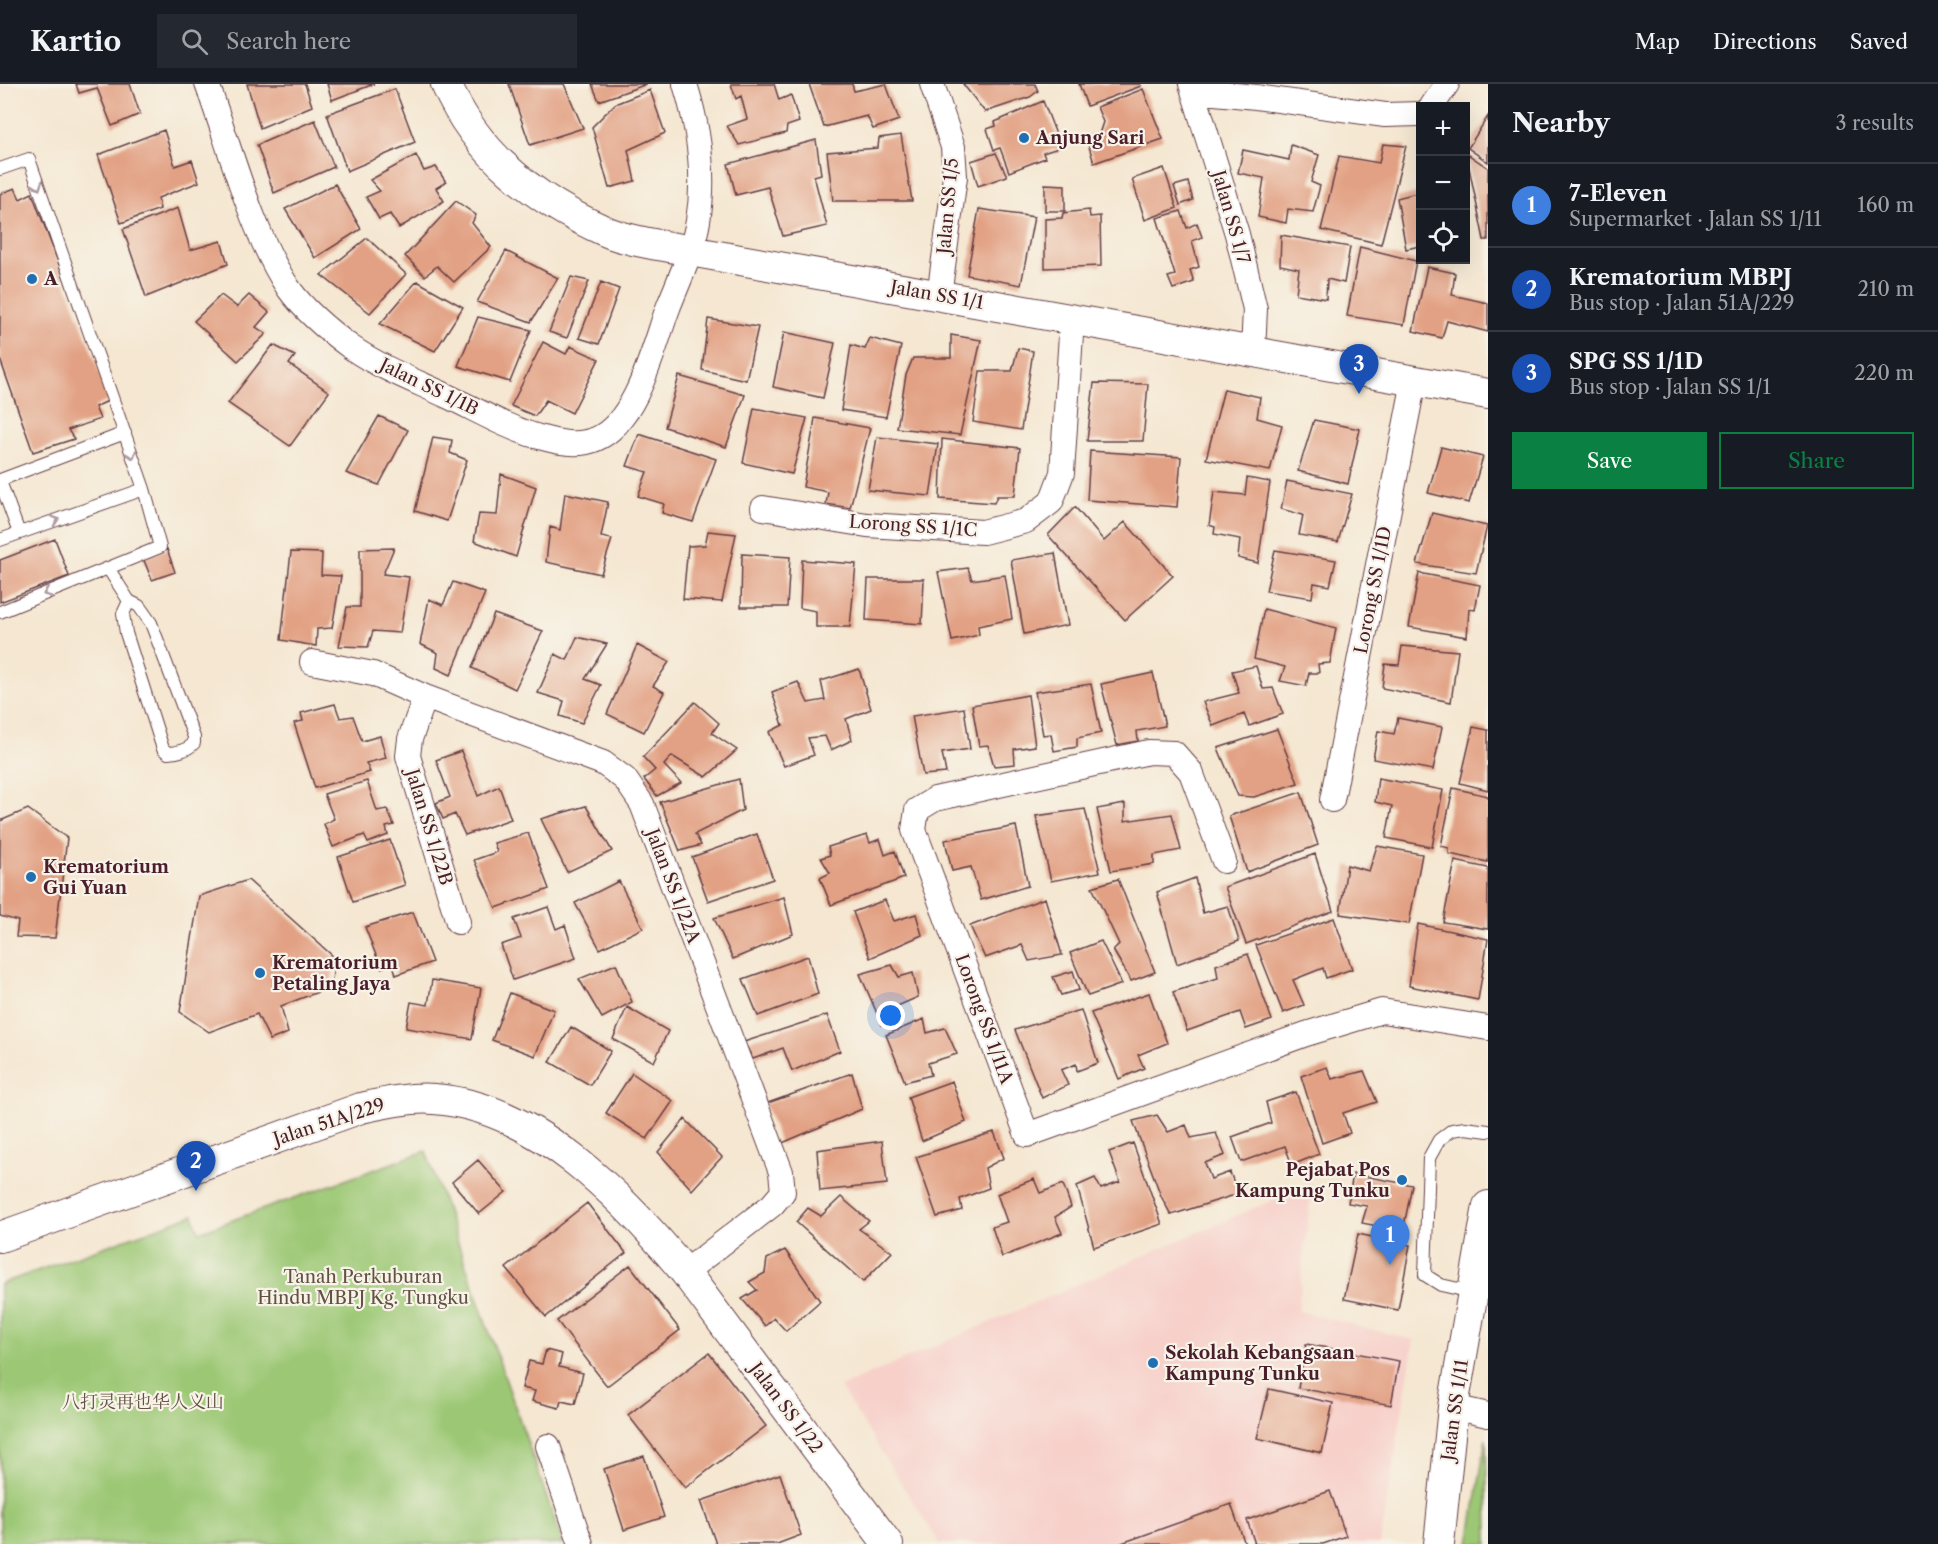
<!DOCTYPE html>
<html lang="en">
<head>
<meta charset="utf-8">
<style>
	:root { --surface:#171b24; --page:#242831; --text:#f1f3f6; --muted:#9ea1a6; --line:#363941; --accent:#0b8043 }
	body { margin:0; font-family:"Libre Caslon Text","Noto Serif SC",serif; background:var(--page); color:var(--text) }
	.controls { position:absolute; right:18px; top:18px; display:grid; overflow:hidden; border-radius:0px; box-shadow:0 6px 24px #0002 }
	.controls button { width:54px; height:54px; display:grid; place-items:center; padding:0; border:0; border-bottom:2px solid var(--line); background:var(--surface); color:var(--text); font:30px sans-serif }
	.you { position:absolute; left:891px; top:932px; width:21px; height:21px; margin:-15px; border:4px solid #fff; border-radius:50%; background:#1a73e8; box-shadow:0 0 0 9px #1a73e833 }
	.badge { display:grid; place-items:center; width:39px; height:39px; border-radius:50%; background:var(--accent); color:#fff; font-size:20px; font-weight:700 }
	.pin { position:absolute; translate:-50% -50px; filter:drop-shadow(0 2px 3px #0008) }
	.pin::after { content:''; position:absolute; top:32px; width:21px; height:18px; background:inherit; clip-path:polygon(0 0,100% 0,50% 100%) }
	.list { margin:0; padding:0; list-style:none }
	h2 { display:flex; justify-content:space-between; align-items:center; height:78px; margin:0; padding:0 24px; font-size:26px }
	h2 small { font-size:20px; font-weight:400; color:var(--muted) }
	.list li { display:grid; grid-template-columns:39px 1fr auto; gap:18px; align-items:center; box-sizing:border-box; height:84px; padding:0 24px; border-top:2px solid var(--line) }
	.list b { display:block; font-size:22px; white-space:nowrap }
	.list p { margin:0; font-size:20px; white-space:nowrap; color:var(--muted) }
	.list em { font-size:20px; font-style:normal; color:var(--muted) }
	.actions { display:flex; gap:12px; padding:18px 24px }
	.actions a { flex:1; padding:14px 0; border:2px solid var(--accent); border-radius:0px; text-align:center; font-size:21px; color:var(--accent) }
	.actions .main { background:var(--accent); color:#fff }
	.icon { flex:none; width:33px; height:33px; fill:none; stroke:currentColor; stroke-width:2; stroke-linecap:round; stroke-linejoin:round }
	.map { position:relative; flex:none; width:1488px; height:1460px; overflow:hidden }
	header { display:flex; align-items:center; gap:36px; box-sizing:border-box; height:84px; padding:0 30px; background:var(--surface); border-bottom:2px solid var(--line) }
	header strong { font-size:28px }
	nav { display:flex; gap:33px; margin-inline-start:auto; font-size:21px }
	.search { width:420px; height:54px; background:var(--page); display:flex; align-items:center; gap:15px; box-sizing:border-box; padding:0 21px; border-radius:0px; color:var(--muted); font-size:22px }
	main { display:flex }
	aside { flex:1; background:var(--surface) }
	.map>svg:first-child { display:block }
	.built { fill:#f7d0ca }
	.green { fill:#9cc875; stroke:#737450; stroke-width:1.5 }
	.building { fill:#e2a184 }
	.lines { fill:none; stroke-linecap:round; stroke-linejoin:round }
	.service-casing { stroke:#643d44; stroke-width:14 }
	.minor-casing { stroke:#643d44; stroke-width:26 }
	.tertiary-casing { stroke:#643d44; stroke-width:32 }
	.service { stroke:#fff; stroke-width:12 }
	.minor { stroke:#fff; stroke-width:24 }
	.tertiary { stroke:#fff; stroke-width:30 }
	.oneway { stroke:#ae9aa0 }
	.poi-dot { fill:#1f6fb2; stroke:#f7f3e8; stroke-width:2 }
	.labels { text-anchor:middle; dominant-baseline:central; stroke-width:4.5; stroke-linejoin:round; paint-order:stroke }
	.poi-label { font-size:18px; font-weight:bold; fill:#4a1f2b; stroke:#f7f3e8; text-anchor:start }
	.street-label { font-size:18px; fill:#4a1f2b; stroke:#f7f3e8 }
	.park-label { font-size:18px; fill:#635241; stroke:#f7f3e8 }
</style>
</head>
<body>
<header>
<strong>Kartio</strong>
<div class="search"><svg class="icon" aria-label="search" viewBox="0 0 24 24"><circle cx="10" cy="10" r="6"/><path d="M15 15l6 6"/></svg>Search here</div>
<nav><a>Map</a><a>Directions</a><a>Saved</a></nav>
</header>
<main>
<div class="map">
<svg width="1488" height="1460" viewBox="0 0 1488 1460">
	<rect width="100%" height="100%" fill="#f7f3e8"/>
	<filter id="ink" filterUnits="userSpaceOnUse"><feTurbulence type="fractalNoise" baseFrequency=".0167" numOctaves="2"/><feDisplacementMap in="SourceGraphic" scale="12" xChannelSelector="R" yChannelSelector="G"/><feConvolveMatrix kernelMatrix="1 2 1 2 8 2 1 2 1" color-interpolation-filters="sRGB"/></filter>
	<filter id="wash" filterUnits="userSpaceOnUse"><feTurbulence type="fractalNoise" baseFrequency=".008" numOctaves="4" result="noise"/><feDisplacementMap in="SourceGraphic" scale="24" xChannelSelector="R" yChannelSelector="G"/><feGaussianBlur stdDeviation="1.35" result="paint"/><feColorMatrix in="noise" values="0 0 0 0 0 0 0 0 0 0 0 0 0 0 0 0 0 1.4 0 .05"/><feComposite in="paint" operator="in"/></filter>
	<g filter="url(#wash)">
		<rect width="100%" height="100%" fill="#f5e7d1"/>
		<path class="built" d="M1312 1099 1298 1227 1414 1256 1380 1460H940L840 1303Z"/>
		<path class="green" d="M426 1067 563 1460H0V1200L193 1131 199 1148Z
			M1486 1355 1488 1460H1469Z"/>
		<g id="blocks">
			<path class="building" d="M76 0H130L140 30 112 42 97 4 79 9Z
				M247 0H305L312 22 260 44Z
				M327 0H374L332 16Z
				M509 0H564L583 44 530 61Z
				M592 0H647L599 17Z
				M731 0H774L779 16 791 11 799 38 787 42 786 49 739 61 727 42 747 35 741 12 736 15Z
				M809 0H852L854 7 886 0 899 36 873 45 867 32 824 43Z
				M963 0H1035L1038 7 1030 13 985 28Z
				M1079 0H1140L1141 2 1087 22Z
				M395 5 415 58 347 87 327 30Z
				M1143 5 1163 55 1094 79 1086 53 1099 50 1103 38 1097 23Z
				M650 6 665 49 628 66 635 97 609 104 592 43 615 20Z
				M1043 17 1061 63 1043 69 1045 74 1009 88 1000 64 994 66 987 45 996 42 995 38Z
				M1488 32V78L1468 64Z
				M315 36 334 83 274 109 257 61Z
				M164 46 175 82 192 76 199 98 158 114 160 125 121 139 98 71Z
				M901 51 912 117H833L827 68 878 64 879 54Z
				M816 56 821 90 814 92 827 142 783 152 768 103 736 111 728 80Z
				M1383 60 1406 62 1381 160 1321 146 1339 72 1379 79Z
				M1291 61 1319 71 1311 98 1320 102 1313 128 1288 125 1286 139 1258 133 1264 94 1238 89 1243 66 1289 76Z
				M996 69 1007 92 978 102 971 77Z
				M1466 69 1488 84V156H1484Z
				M416 71 424 87 436 83 446 98 436 104 444 117 399 144 390 130 379 135 366 113 380 107 370 96Z
				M1164 84 1177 124 1145 136 1132 95Z
				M1188 98 1193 116 1180 121 1174 102Z
				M335 100 361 145 315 174 285 125Z
				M1045 100 1065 101V127H1045Z
				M15 104 20 115 32 109 110 316 95 323 100 335 68 346 74 355 33 368 0 275V110Z
				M1420 108V162L1406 165 1397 114Z
				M456 117 476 131 472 139 491 163 454 198 437 182 425 192 405 172Z
				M178 124 190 166 221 157 228 180 146 213 123 145Z
				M979 125 1034 133 1021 201 967 191Z
				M1089 126 1090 133 1100 132 1101 182 1045 184V135L1062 134 1063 129Z
				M1181 127 1187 144 1197 139 1202 153 1192 157 1199 183 1190 186 1194 198 1173 205 1168 193 1175 191 1157 134Z
				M1281 151 1350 163 1344 199 1327 195 1326 215 1296 210 1299 185 1280 181Z
				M367 154 406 190 370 229 321 191Z
				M1360 163 1416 177 1404 241 1347 232Z
				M506 167 558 194 531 238 477 218Z
				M1427 183 1455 189 1452 211 1488 219V248L1447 237 1442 254 1413 247Z
				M571 193 589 197 567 254 549 248Z
				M417 197 463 223 435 267 380 240Z
				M601 198 619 205 599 260 579 254Z
				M221 211 237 223 249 211 269 228 256 243 266 250 238 277 194 237Z
				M478 233 531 246 510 298 458 282Z
				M708 235 758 243 746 296 702 286Z
				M784 248 835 259 823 314 773 303Z
				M951 251 981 256 960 351 897 344 906 291 913 274H951Z
				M870 254 901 262 886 333 841 326 851 261 865 265Z
				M543 258 566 270 570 262 599 275 572 329 546 316 535 332 511 322Z
				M273 261 295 272 289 280 329 308 290 362 228 319Z
				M1018 264 1033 267 1021 346 973 338 980 287H1012Z
				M679 292 745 311 726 363 665 343Z
				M1094 299 1148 300 1143 357H1087Z
				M1224 305 1260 313 1257 334 1282 341 1270 387 1206 375Z
				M754 324 807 334 792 390 743 379Z
				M379 332 408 346 379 401 346 389Z
				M815 334 870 344 850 424 826 420 828 408 803 403Z
				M1314 336 1360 345 1348 400 1298 387Z
				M639 350 716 375 693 438 662 429 664 420 638 412 647 388 627 382Z
				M433 353 452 356 450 369 467 376 447 437 415 427Z
				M877 353 938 360 930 412 868 406Z
				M942 355 1020 364 1015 412H997L994 419 940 415Z
				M1441 363 1483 373 1469 419 1428 409Z
				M1090 367 1181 373 1177 423 1087 416Z
				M501 390 536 403 516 473 474 457 479 430 497 431Z
				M1247 394 1270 398 1258 479 1238 474 1240 455 1214 450 1215 443 1209 441 1214 408 1245 411Z
				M1287 397 1352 410 1338 458 1299 451 1303 431 1281 425Z
				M565 409 608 418 601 453 612 455 601 490 546 478 550 443 560 446Z
				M1075 423 1104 457 1125 438 1173 492 1125 536 1048 451Z
				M1432 429 1487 442 1476 489 1417 480Z
				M708 447 736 450 722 518 683 515 688 462 705 461Z
				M55 455 69 492 0 518V476Z
				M394 464 383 490 409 493 400 549 373 547 368 563 339 562 347 523H360V465Z
				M167 465 175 488 152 496 143 474Z
				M1275 466 1336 476 1330 502 1314 499 1312 514 1266 507Z
				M291 468 322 469 321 491 341 492 332 544 317 545 316 562 281 556Z
				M1055 469 1068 541 1024 550 1011 476Z
				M742 470 790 473 787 523H741Z
				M802 476 856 480 850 543H816V527L800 524Z
				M968 484 972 496 1005 491 1012 535 978 542 979 551 952 557 938 488Z
				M1419 489 1480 501 1475 526 1469 525 1467 553 1409 543Z
				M868 495H924L922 540 866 536Z
				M453 498 485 509 451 591 436 584 438 569 420 560 429 515 443 521Z
				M1264 525 1336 544 1330 579 1318 580 1319 589H1309L1306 602 1280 597 1285 583 1254 575Z
				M494 530 543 547 515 605 472 584Z
				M577 553 607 560 585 595 601 601 582 639 560 632 564 617 538 609 555 570 567 576Z
				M637 561 669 578 653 602 664 608 644 648 607 630Z
				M1402 562 1458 567 1451 618 1382 604 1385 580 1399 581Z
				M1256 582 1263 605 1273 604 1283 630 1249 642 1244 630 1213 642 1203 618 1239 609 1232 587Z
				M859 585 871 625 846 635 852 656 831 666 825 652 808 654 814 671 784 682 769 648 783 641 772 608 798 598 808 619 825 616 821 597Z
				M1153 589 1165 642 1137 647 1138 657 1117 661 1101 600Z
				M1091 600 1101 649 1077 654V663L1054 667 1051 650 1043 651 1035 608Z
				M1028 611 1035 662 1014 665 1015 680 994 682 988 661 979 662 972 621Z
				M695 618 719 639 712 649 737 666 706 693 672 672 664 681 681 699 657 712 644 695 655 686 643 673Z
				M335 620 340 634 353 632 362 657 380 652 386 674 366 679 370 688 315 704 294 639 303 637 301 629Z
				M964 624 970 665 942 669 946 689 923 691 912 632Z
				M1398 634 1442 643 1433 686 1373 675 1378 647 1394 650Z
				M1473 643 1488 646V706L1460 699Z
				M1277 645 1298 699 1254 713 1238 712 1218 664Z
				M461 667 478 712 499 702 511 735 465 751 455 730 443 735 436 719 450 713 436 676Z
				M1378 694 1443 706 1432 763 1386 754 1392 722 1375 718Z
				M739 695 743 726 695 750 701 761 680 767 660 718Z
				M367 697 377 727 387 725 394 741 386 743 388 751 368 759 364 751 333 763 324 740 334 735 324 710Z
				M1453 704 1488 712V778L1449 770V764L1441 762Z
				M1301 708 1318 761 1247 788 1229 732Z
				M1125 720V737L1172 730 1181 766 1154 771V780L1111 787 1097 725Z
				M586 722 612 767 567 788 541 735Z
				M28 725 67 754 55 854 16 853 18 837 0 832V737Z
				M1085 725 1100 788 1051 797 1036 732Z
				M1016 742 1028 802 981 816 971 783 952 787 945 756Z
				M528 749 549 805 496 824 474 776 497 768 494 759Z
				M757 750 773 795 708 817 692 773Z
				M867 751 870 759 880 755 885 771 895 767 904 794 831 821 820 794 830 789 821 774 830 771 828 763Z
				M390 756 405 801 353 818 338 773Z
				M1377 762 1422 770 1409 840 1340 830 1347 781 1369 787Z
				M1315 770 1333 827 1246 860 1225 803Z
				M1455 777 1488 784V845L1443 838Z
				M1195 794 1203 829 1228 822 1239 857 1177 880 1157 808Z
				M1118 795 1155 888 1131 897 1113 866 1119 860 1092 803Z
				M248 796 335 874 331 903 281 922 288 949 270 956 257 930 209 948 180 928 199 812Z
				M619 797 643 844 600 865 575 819Z
				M784 813 793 850 733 875 714 834Z
				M1045 814 1062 871 1029 877 1022 861 985 874 970 842Z
				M885 816 894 837 916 830 922 851 870 874 853 828Z
				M548 823 556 845 565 841 576 874 513 896 501 861 521 854 514 835Z
				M413 828 432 878 396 891 393 880 381 884 365 843Z
				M1334 834 1352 885 1326 894 1323 884 1293 896 1304 921 1283 929 1256 861Z
				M1418 840 1488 855 1478 916 1409 902Z
				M1101 857 1122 900 1088 912 1070 869Z
				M1248 870 1272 936 1246 945 1240 928 1187 947 1173 908 1218 894 1216 881Z
				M808 872 818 910 758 932 743 895Z
				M616 880 632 918 602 934 579 895Z
				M892 881 899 893 913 889 918 913 893 924 897 935 882 941 860 890Z
				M1073 887 1079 906 1061 911 1053 893Z
				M432 896 481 904 472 955 406 944 411 918 428 921Z
				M510 909 554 926 535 972 492 956Z
				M1149 909 1167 959 1138 971 1144 984 1119 995 1091 929Z
				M627 923 668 947 654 978 613 955Z
				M1081 926 1098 979 1077 987 1076 980 1061 986 1068 1001 1042 1014 1015 946Z
				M827 931 840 967 792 987 783 964 753 975 744 958Z
				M924 935 927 949 945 944 957 970 928 979 931 991 905 998 886 951Z
				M571 943 611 967 590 1001 550 978Z
				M1327 983 1332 995 1364 987 1377 1018 1343 1029 1350 1049 1322 1059 1301 992Z
				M632 989 673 1017 647 1055 606 1029Z
				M852 989 862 1025 780 1060 765 1020Z
				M952 997 966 1038 922 1057 908 1013Z
				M1296 1008 1319 1070 1292 1081 1285 1062 1241 1078 1232 1053 1271 1039 1266 1018Z
				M1157 1031 1168 1048 1186 1041 1191 1054 1216 1049 1225 1071 1205 1079 1211 1095 1230 1088 1238 1110 1171 1131 1161 1112 1133 1037Z
				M685 1035 722 1073 692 1106 658 1068Z
				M994 1048 1004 1074 985 1084 989 1104 960 1115 962 1126 937 1133 916 1073Z
				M882 1057 887 1100 820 1107 817 1066Z
				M1133 1059 1162 1140 1094 1163 1077 1102 1095 1094 1101 1105 1120 1098 1109 1068Z
				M478 1076 506 1108 479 1130 452 1098Z
				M1353 1090 1412 1101 1403 1147 1362 1139 1367 1122 1348 1119Z
				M1034 1095 1040 1109 1063 1100 1071 1123 1055 1133 1062 1149 1002 1173 992 1143 1007 1138 997 1110Z
				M841 1113 869 1137 859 1145 892 1168 863 1198 796 1138 808 1124 821 1132Z
				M587 1119 626 1169 546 1233 506 1184Z
				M1358 1150 1410 1161 1398 1226 1344 1215Z
				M785 1166 820 1217 786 1247 774 1234 765 1242 742 1215 757 1206 749 1198 765 1189 767 1175Z
				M630 1181 680 1246 607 1302 557 1237Z
				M1306 1260 1399 1277 1391 1321 1298 1304Z
				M546 1266 562 1270 559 1283 583 1289 575 1320 561 1317 559 1324 532 1317 535 1307 522 1304 529 1277 542 1280Z
				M709 1269 766 1342 685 1404 628 1331Z
				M1269 1305 1333 1319 1322 1369 1257 1354Z
				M644 1372 664 1433 624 1446 604 1385Z
				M780 1390 801 1451 777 1460H716L701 1417Z
				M1330 1407 1346 1452 1323 1460H1255L1247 1436Z
				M1231 1420 1245 1460H1119Z"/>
		</g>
	</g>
	<g filter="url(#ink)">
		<use href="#blocks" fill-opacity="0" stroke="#643d44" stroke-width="1.5"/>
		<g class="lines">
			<g class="service-casing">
				<path id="service" d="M0 85 29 75 144 405
					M0 396 125 349
					M0 397 19 449
					M0 456 144 405 160 463 0 528
					M108 484 129 517 139 522 151 539 194 653V659C188 666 176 669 168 669L163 665 126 549 123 530 129 517
					M1472 1208 1441 1201 1425 1191 1429 1074 1439 1056 1452 1046 1465 1044 1488 1047"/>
			</g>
			<g class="minor-casing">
				<path id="minor" d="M207 0C230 63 252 150 289 205 305 227 330 248 352 264 381 284 415 297 447 312 477 326 507 344 539 353 557 358 578 363 596 355 637 338 654 262 668 224 679 196 693 167 698 137 706 90 699 45 685 0
					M932 0 953 63 955 93 939 212
					M1191 0 1237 150 1255 225 1253 268
					M1194 7 1256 13 1385 31 1420 30
					M1432 22 1447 0
					M763 424 867 441 983 448 1026 437 1051 418 1062 389 1072 235
					M312 578 373 590 425 613 603 679 625 695 642 720 781 1088 783 1108 772 1121 685 1188
					M425 613 410 655 408 672 458 838
					M1332 716 1414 297
					M1224 777 1191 688 1174 669 1149 668 935 715 917 726 914 746 1027 1051 1306 950 1382 927 1488 944
					M1453 1323 1488 1331
					M548 1362 581 1460"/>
			</g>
			<g class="tertiary-casing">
				<path id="tertiary" d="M446 0C476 70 537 117 605 147 630 158 663 161 690 167L1488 310
					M0 1153 361 1024C384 1019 410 1013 434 1015 536 1022 624 1114 685 1188L888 1460
					M1439 1460 1453 1323 1488 1122"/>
			</g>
			<use href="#service" class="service"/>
			<use href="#minor" class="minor"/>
			<use href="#tertiary" class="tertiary"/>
		</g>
		<defs><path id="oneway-chevron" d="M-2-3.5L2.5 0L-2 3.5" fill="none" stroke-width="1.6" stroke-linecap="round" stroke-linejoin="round" transform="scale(1.5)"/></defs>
		<g class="oneway">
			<use href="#oneway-chevron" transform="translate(38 102) rotate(71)"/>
			<use href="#oneway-chevron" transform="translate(132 371) rotate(71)"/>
			<use href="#oneway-chevron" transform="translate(55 436) rotate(-19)"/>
			<use href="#oneway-chevron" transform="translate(47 509) rotate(158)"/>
		</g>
	</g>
	<g class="poi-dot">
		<circle cx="1024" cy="54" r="6"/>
		<circle cx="32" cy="195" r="6"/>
		<circle cx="31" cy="793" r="6"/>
		<circle cx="260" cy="889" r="6"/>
		<circle cx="1402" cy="1096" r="6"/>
		<circle cx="1153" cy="1279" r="6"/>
	</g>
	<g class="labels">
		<g class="poi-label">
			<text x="1036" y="54">Anjung Sari</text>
			<text x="44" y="195">A</text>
			<text x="43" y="783">Krematorium<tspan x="43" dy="21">Gui Yuan</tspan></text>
			<text x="272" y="879">Krematorium<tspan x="272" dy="21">Petaling Jaya</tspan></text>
			<text x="1390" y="1086" text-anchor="end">Pejabat Pos<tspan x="1390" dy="21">Kampung Tunku</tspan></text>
			<text x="1165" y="1269">Sekolah Kebangsaan<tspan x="1165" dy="21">Kampung Tunku</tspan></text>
		</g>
		<g class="street-label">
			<text transform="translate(948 122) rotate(-85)">Jalan SS 1/5</text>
			<text transform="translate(1231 133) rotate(74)">Jalan SS 1/7</text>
			<text transform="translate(937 211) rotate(10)">Jalan SS 1/1</text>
			<text transform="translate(429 303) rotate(26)">Jalan SS 1/1B</text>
			<text transform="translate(913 442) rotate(4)">Lorong SS 1/1C</text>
			<text transform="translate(1373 506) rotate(-79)">Lorong SS 1/1D</text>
			<text transform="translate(429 743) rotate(73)">Jalan SS 1/22B</text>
			<text transform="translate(673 802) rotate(69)">Jalan SS 1/22A</text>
			<text transform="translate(984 935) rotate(70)">Lorong SS 1/11A</text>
			<text transform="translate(329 1038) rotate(-18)">Jalan 51A/229</text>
			<text transform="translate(786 1324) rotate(53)">Jalan SS 1/22</text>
			<text transform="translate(1455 1326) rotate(-82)">Jalan SS 1/11</text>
		</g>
		<g class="park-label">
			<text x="363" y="1193">Tanah Perkuburan<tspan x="363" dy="21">Hindu MBPJ Kg. Tungku</tspan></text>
			<text x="143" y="1318">八打灵再也华人义山</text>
		</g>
	</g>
</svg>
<div class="controls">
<button>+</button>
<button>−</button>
<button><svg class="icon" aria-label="locate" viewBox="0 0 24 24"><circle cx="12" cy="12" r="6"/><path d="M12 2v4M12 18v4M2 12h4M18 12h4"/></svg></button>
</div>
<div class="you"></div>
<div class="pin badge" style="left:1390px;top:1181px;background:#3f7fe0">1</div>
<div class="pin badge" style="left:196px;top:1107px;background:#1a4fb4">2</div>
<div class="pin badge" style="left:1359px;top:310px;background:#1a4fb4">3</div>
</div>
<aside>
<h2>Nearby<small>3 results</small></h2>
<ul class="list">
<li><span class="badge" style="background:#3f7fe0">1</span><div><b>7-Eleven</b><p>Supermarket · Jalan SS 1/11</p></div><em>160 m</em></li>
<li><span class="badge" style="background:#1a4fb4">2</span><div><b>Krematorium MBPJ</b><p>Bus stop · Jalan 51A/229</p></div><em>210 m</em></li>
<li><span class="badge" style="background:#1a4fb4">3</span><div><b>SPG SS 1/1D</b><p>Bus stop · Jalan SS 1/1</p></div><em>220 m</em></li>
</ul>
<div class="actions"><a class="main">Save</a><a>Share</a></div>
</aside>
</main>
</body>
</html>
